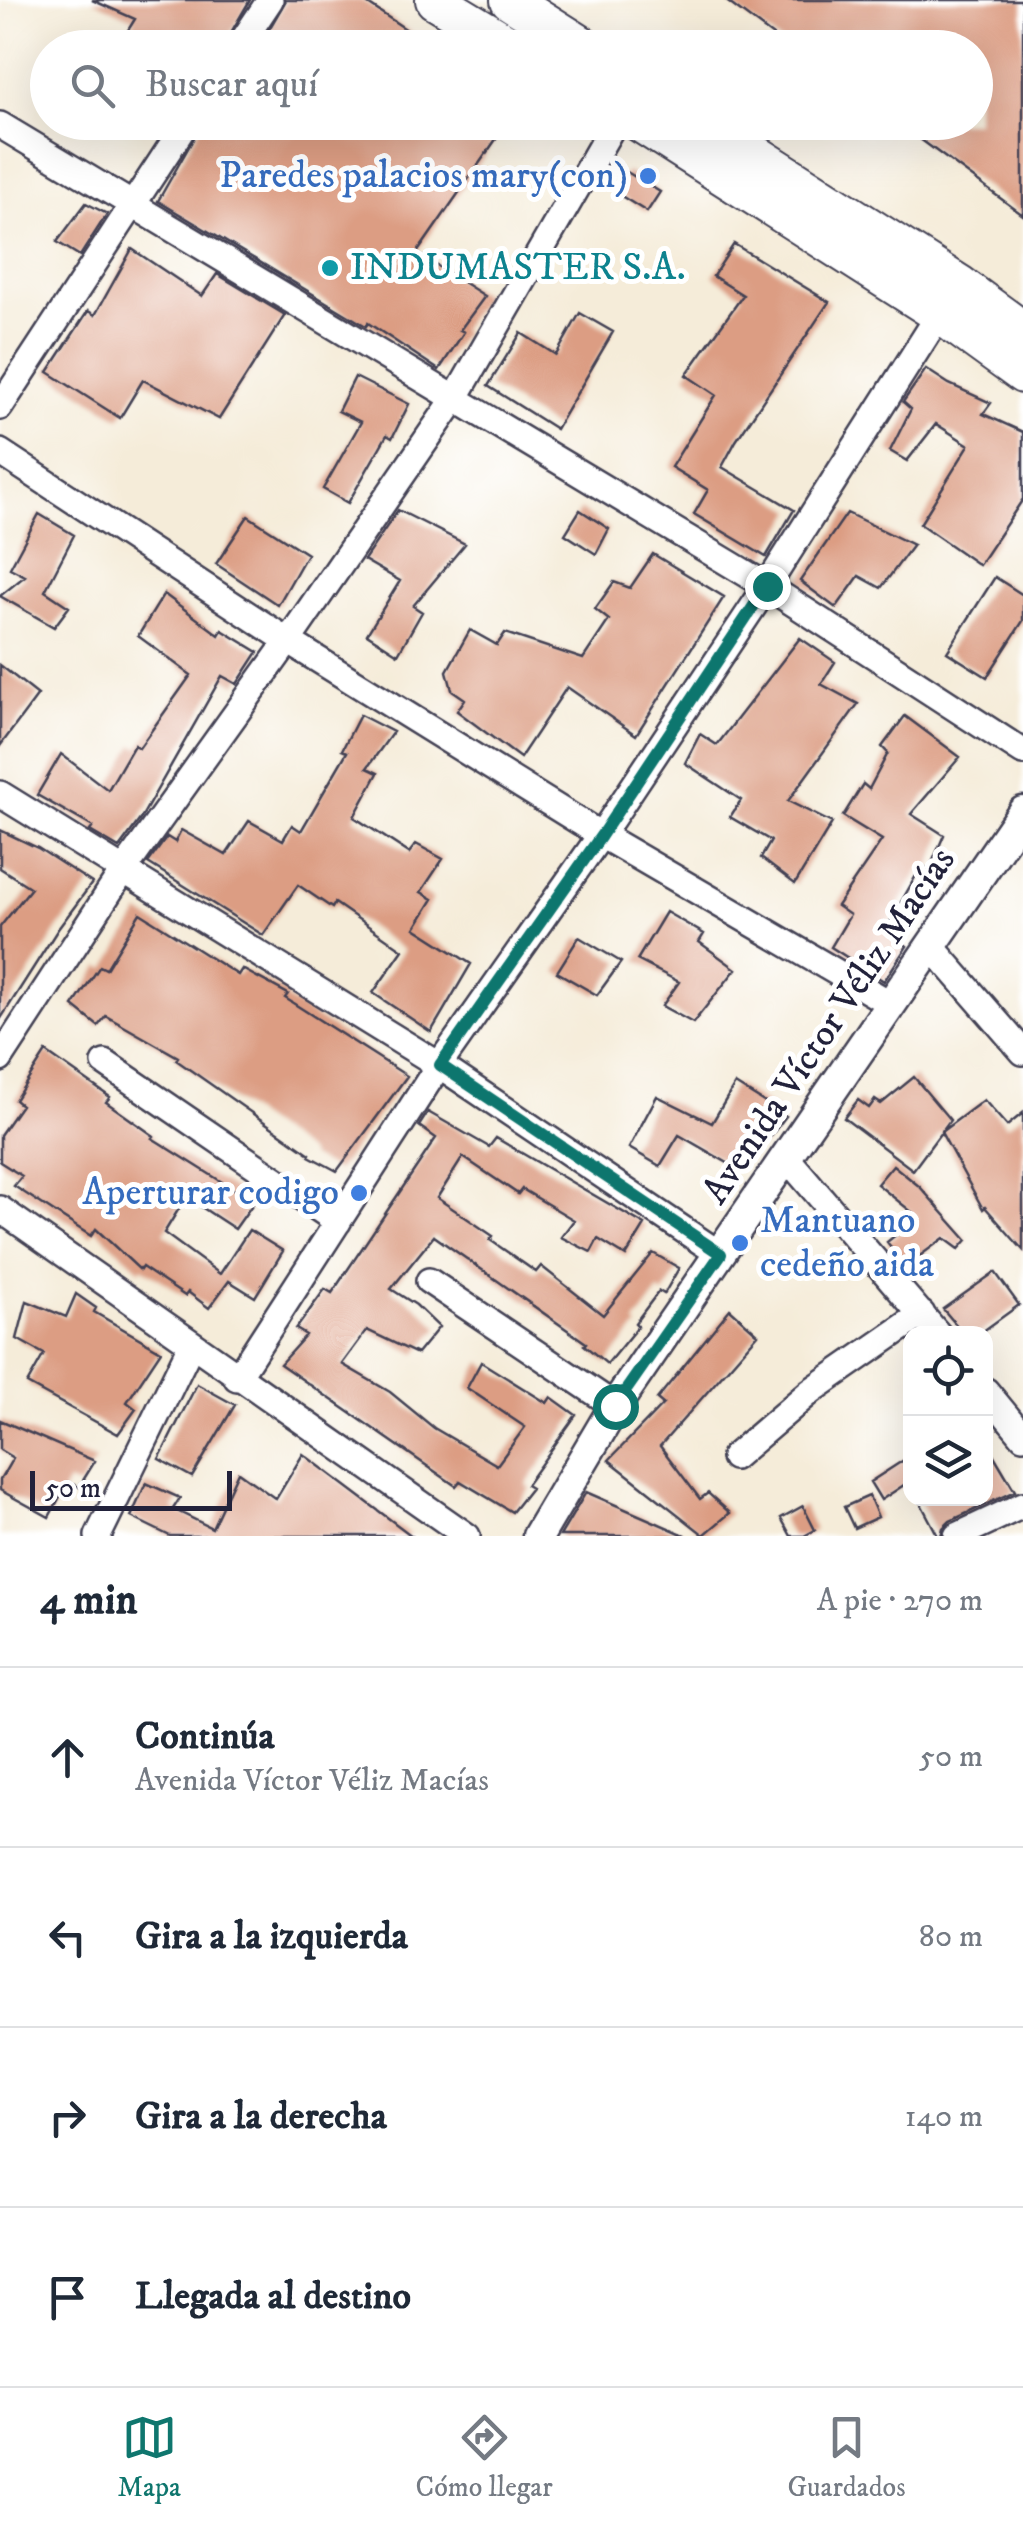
<!DOCTYPE html>
<html lang="es">
<head>
<meta charset="utf-8">
<style>
	:root { --surface:#fff; --page:#f2f2f3; --text:#1f2937; --muted:#747a83; --line:#e0e1e3; --accent:#0f766e }
	body { margin:0; font-family:"IM FELL DW Pica",serif; background:var(--page); color:var(--text) }
	.controls { position:absolute; right:30px; bottom:30px; display:grid; overflow:hidden; border-radius:20px; box-shadow:0 10px 40px #0002 }
	.controls button { width:90px; height:90px; display:grid; place-items:center; padding:0; border:0; border-bottom:2px solid var(--line); background:var(--surface); color:var(--text); font:50px sans-serif }
	.scale { position:absolute; left:30px; bottom:25px; width:202px; box-sizing:border-box; padding-left:10px; border:5px solid #22223b; border-top:0; font-size:28px; line-height:35px; white-space:nowrap; color:#22223b; -webkit-text-stroke:8px #fff; paint-order:stroke }
	.stop { position:absolute; width:30px; height:30px; margin:-22px; border:8px solid #0f766e; border-radius:50%; background:#fff }
	.stop.end { background:#0f766e; border-color:#fff; box-shadow:0 2px 10px #0008 }
	.list { margin:0; padding:0; list-style:none }
	h2 { display:flex; justify-content:space-between; align-items:center; height:130px; margin:0; padding:0 40px; font-size:42px }
	h2 small { font-size:32px; font-weight:400; color:var(--muted) }
	.list li { display:grid; grid-template-columns:65px 1fr auto; gap:30px; align-items:center; box-sizing:border-box; height:180px; padding:0 40px; border-top:2px solid var(--line) }
	.list b { display:block; font-size:38px; white-space:nowrap }
	.list p { margin:0; font-size:32px; white-space:nowrap; color:var(--muted) }
	.list em { font-size:32px; font-style:normal; color:var(--muted) }
	.icon { flex:none; width:55px; height:55px; fill:none; stroke:currentColor; stroke-width:2; stroke-linecap:round; stroke-linejoin:round }
	.map { position:relative; flex:none; width:1023px; height:1536px; overflow:hidden }
	.search { position:absolute; background:var(--surface); box-shadow:0 10px 40px #0002; left:30px; right:30px; top:30px; height:110px; display:flex; align-items:center; gap:25px; box-sizing:border-box; padding:0 35px; border-radius:55px; color:var(--muted); font-size:38px }
	.sheet { height:850px; background:var(--surface) }
	nav { display:flex; justify-content:space-around; align-items:center; box-sizing:border-box; height:140px; border-top:2px solid var(--line); background:var(--surface); font-size:28px; color:var(--muted) }
	nav a { display:grid; justify-items:center; gap:5px }
	nav .on { color:var(--accent) }
	.map>svg:first-child { display:block }
	.building { fill:#dc9d83 }
	.lines { fill:none; stroke-linecap:round; stroke-linejoin:round }
	.minor-casing { stroke:#424053; stroke-width:30 }
	.tertiary-casing { stroke:#424053; stroke-width:35 }
	.primary-casing { stroke:#424053; stroke-width:42 }
	.minor { stroke:#fff; stroke-width:25 }
	.tertiary { stroke:#fff; stroke-width:30 }
	.primary { stroke:#fff; stroke-width:38 }
	.route { stroke:#0f766e; stroke-width:12 }
	.shop-dot { fill:#3f7fe0; stroke:#fff; stroke-width:4 }
	.culture-dot { fill:#0f9aa8; stroke:#fff; stroke-width:4 }
	.labels { text-anchor:middle; dominant-baseline:central; stroke-width:10; stroke-linejoin:round; paint-order:stroke }
	.shop-label { font-size:38px; fill:#366cbe; stroke:#fff; text-anchor:end }
	.culture-label { font-size:38px; fill:#0d838f; stroke:#fff; text-anchor:start }
	.street-label { font-size:38px; fill:#22223b; stroke:#fff }
</style>
</head>
<body>
<div class="map">
<svg width="1023" height="1536" viewBox="0 0 1023 1536">
	<rect width="100%" height="100%" fill="#fff"/>
	<filter id="ink" filterUnits="userSpaceOnUse"><feTurbulence type="fractalNoise" baseFrequency=".01" numOctaves="2"/><feDisplacementMap in="SourceGraphic" scale="20" xChannelSelector="R" yChannelSelector="G"/><feConvolveMatrix kernelMatrix="1 2 1 2 8 2 1 2 1" color-interpolation-filters="sRGB"/></filter>
	<filter id="wash" filterUnits="userSpaceOnUse"><feTurbulence type="fractalNoise" baseFrequency=".0048" numOctaves="4" result="noise"/><feDisplacementMap in="SourceGraphic" scale="40" xChannelSelector="R" yChannelSelector="G"/><feGaussianBlur stdDeviation="2.25" result="paint"/><feColorMatrix in="noise" values="0 0 0 0 0 0 0 0 0 0 0 0 0 0 0 0 0 1.4 0 .05"/><feComposite in="paint" operator="in"/></filter>
	<g filter="url(#wash)">
		<rect width="100%" height="100%" fill="#f5ecd9"/>
		<g id="blocks">
			<path class="building" d="M92 0H250L222 48H117L135 19Z
				M286 0H362L434 48H258Z
				M725 0H1023V215L897 122H976V48H789Z
				M203 122H508L417 253 485 296 460 330 464 332 439 370 368 323 366 326 158 201Z
				M627 172 660 192 647 212 615 192Z
				M86 203 107 214 80 256 57 242Z
				M734 244 829 302 736 441 722 467 794 510 766 557 694 514 708 490 671 467 716 395 686 375 743 295 713 276Z
				M132 249 202 296 217 274 285 315 219 419 143 380 120 418 48 372 88 311 95 315Z
				M580 313 613 332 556 429 488 386 521 333 556 355Z
				M926 369 949 384 991 403 983 414 1023 432V499L979 565 920 524 969 445 936 424 907 461 890 451 911 409 903 402Z
				M355 377 409 404 392 438 387 435 348 503 323 489 361 422 338 411Z
				M398 510 465 544 413 606 422 612 398 654 367 634 400 581 364 560Z
				M580 510 609 529 596 554 565 534Z
				M847 513 913 545 881 588 859 576 836 608 800 581Z
				M39 514 74 535 45 591 69 607 54 627 0 596 25 576 10 568Z
				M248 516 307 554 278 605 216 564Z
				M653 554 724 597 636 735 567 687 520 758 457 711 465 699 452 690 447 671 470 630 497 645 505 633 583 659 609 620 595 609 614 582 630 588Z
				M995 577 1023 595V621L987 677 947 652Z
				M164 594 219 635 222 630 258 652 237 684 222 676 141 818 119 848 90 831 93 827 37 795 61 754 108 790 134 745 139 748 191 675 138 636Z
				M800 638 835 662 821 684 858 704 788 801 832 823 795 884 761 858 771 841 730 817 741 800 685 763 700 734 717 745Z
				M0 665 38 695 0 746Z
				M360 715 393 732 367 768 378 773 354 817 409 853 416 844 443 859 421 892 433 899 415 928 471 964 431 1032 373 993 403 950 335 903 332 908 298 885 263 935 148 863 167 837 175 842 181 830 226 855 249 821 283 840 292 825 301 831 347 752 342 750Z
				M905 716 960 757 911 814 944 835 929 870 922 865 886 929 907 946 884 981 831 947 850 915 837 906 882 840 843 816 863 784 869 789 888 753 882 747Z
				M0 830 38 848 92 883 58 929 0 1020V927L31 888 0 868Z
				M666 912 704 934 699 942 736 969 693 1023 662 1006 679 982 637 960Z
				M140 913 238 975 242 969 288 994 285 998 407 1076 337 1171 309 1156 310 1154 176 1060 178 1057 106 1016 98 1026 73 1006 100 966 106 969Z
				M579 937 621 962 597 995 557 972Z
				M46 1052 110 1097 106 1102 154 1136 152 1138 254 1202 235 1229 186 1197 164 1233 220 1274 249 1230 283 1251 255 1297 229 1281 209 1308 188 1292 185 1296 142 1267 140 1270 96 1229 91 1236 14 1186 22 1176 0 1162V1135L21 1105 15 1100Z
				M914 1077 950 1120 913 1170 844 1118 858 1100 869 1108 875 1100 881 1104Z
				M735 1084 786 1116 763 1146 750 1138 733 1166 679 1135 660 1166 629 1148 657 1096 712 1123Z
				M984 1100 1007 1126 1023 1113V1250L985 1207 983 1209 941 1132Z
				M428 1112 489 1147 496 1138 645 1225 626 1256 598 1239 591 1252 561 1237 574 1220 522 1189 518 1194 463 1157 437 1198 493 1236 490 1240 536 1272 541 1266 603 1315 653 1253 679 1268 664 1294 659 1291 635 1323 638 1326 607 1364 584 1345 586 1343 434 1236 391 1289 416 1305 439 1327 417 1354 367 1330 342 1364 390 1392 434 1428 497 1465 525 1427 467 1388 481 1362 547 1403 551 1397 576 1415 526 1485 531 1488 512 1512 460 1481 456 1486 280 1364 306 1335 296 1329 325 1289 332 1293 436 1138 419 1126Z
				M893 1165 920 1187 967 1240 959 1249 944 1238 906 1266 887 1242 918 1217 877 1184Z
				M995 1272 1019 1305 979 1334H964L943 1309Z
				M76 1294 96 1308 94 1312 161 1351 127 1402 136 1409 118 1434 27 1384 44 1354 17 1339 27 1301 66 1317Z
				M730 1309 758 1334 660 1446 700 1499 708 1493 730 1513 704 1535 609 1460 663 1404 657 1399Z
				M197 1384 235 1405 192 1477 159 1459Z
				M0 1420 95 1461 79 1487 68 1482 49 1517 0 1490V1480L13 1458 0 1450Z
				M986 1442 1015 1491 950 1521 943 1528 941 1536H938L918 1498H986Z
				M303 1454 412 1536H170L131 1517 146 1483 180 1498 173 1509 212 1528 238 1472 276 1499Z
				M910 1456V1481L881 1500 870 1482Z
				M586 1492 687 1536H560Z
				M869 1496 878 1517 854 1528 844 1507Z
				M803 1506 815 1530 804 1536H791L781 1518Z"/>
		</g>
	</g>
	<g filter="url(#ink)">
		<use href="#blocks" fill-opacity="0" stroke="#424053" stroke-width="2.5"/>
		<g class="lines">
			<g class="minor-casing">
				<path id="minor" d="M238 48 270 0
					M0 125 767 586 1023 752
					M0 407 187 122
					M0 452 288 641 601 835 891 1004
					M0 794 439 1065 721 1255
					M932 947 1023 1052
					M0 1059 123 871 288 641 456 397 615 122
					M105 1063 338 1222
					M786 1157 938 1334
					M0 1209 467 1536
					M429 1281 615 1406
					M237 1378 439 1065 601 835 767 586 948 301
					M986 1391 1023 1436
					M734 1457 811 1391 922 1314
					M98 1536 191 1345
					M957 1536 1023 1505"/>
			</g>
			<g class="tertiary-casing">
				<path id="tertiary" d="M538 1536 615 1406 1023 812"/>
			</g>
			<g class="primary-casing">
				<path id="primary" d="M435 0 514 48
					M510 0 586 48
					M639 122 940 314 1023 374
					M705 122 960 285 1023 331"/>
			</g>
			<use href="#minor" class="minor"/>
			<use href="#tertiary" class="tertiary"/>
			<use href="#primary" class="primary"/>
		</g>
	</g>
	<g class="lines" filter="url(#ink)">
		<path class="route" d="M615 1406 721 1254 440 1065 601 836 767 586"/>
	</g>
	<g class="shop-dot">
		<circle cx="648" cy="176" r="10"/>
		<circle cx="359" cy="1193" r="10"/>
		<circle cx="740" cy="1243" r="10"/>
	</g>
	<circle class="culture-dot" cx="330" cy="268" r="10"/>
	<g class="labels">
		<g class="shop-label">
			<text x="628" y="176">Paredes palacios mary(con)</text>
			<text x="339" y="1193">Aperturar codigo</text>
			<text x="760" y="1221" text-anchor="start">Mantuano<tspan x="760" dy="44">cedeño aida</tspan></text>
		</g>
		<g class="culture-label">
			<text x="350" y="268">INDUMASTER S.A.</text>
		</g>
		<g class="street-label">
			<text transform="translate(829 1026) rotate(-56)">Avenida Víctor Véliz Macías</text>
		</g>
	</g>
</svg>
<div class="controls">
<button><svg class="icon" aria-label="locate" viewBox="0 0 24 24"><circle cx="12" cy="12" r="6"/><path d="M12 2v4M12 18v4M2 12h4M18 12h4"/></svg></button>
<button><svg class="icon" aria-label="layers" viewBox="0 0 24 24"><path d="M12 4l9 5-9 5-9-5zM3 14l9 5 9-5"/></svg></button>
</div>
<div class="scale">50 m</div>
<div class="stop" style="left:615px;top:1406px"></div>
<div class="stop end" style="left:767px;top:586px"></div>
<div class="search"><svg class="icon" aria-label="search" viewBox="0 0 24 24"><circle cx="10" cy="10" r="6"/><path d="M15 15l6 6"/></svg>Buscar aquí</div>
</div>
<section class="sheet">
<h2>4 min<small>A pie · 270 m</small></h2>
<ul class="list">
<li><svg class="icon" aria-label="ahead" viewBox="0 0 24 24"><path d="M12 20V5M6 11l6-6 6 6"/></svg><div><b>Continúa</b><p>Avenida Víctor Véliz Macías</p></div><em>50 m</em></li>
<li><svg class="icon" aria-label="left" viewBox="0 0 24 24"><path d="M17 20v-9H6M10 6l-5 5 5 5"/></svg><div><b>Gira a la izquierda</b></div><em>80 m</em></li>
<li><svg class="icon" aria-label="right" viewBox="0 0 24 24"><path d="M7 20v-9h11M14 6l5 5-5 5"/></svg><div><b>Gira a la derecha</b></div><em>140 m</em></li>
<li><svg class="icon" aria-label="arrive" viewBox="0 0 24 24"><path d="M6 21V4h12l-3 4 3 4H6"/></svg><div><b>Llegada al destino</b></div></li>
</ul>
</section>
<nav>
<a class="on"><svg class="icon" aria-label="map" viewBox="0 0 24 24"><path d="M3 6l6-2 6 2 6-2v14l-6 2-6-2-6 2zM9 4v14M15 6v14"/></svg>Mapa</a>
<a><svg class="icon" aria-label="directions" viewBox="0 0 24 24"><path d="M12 3l9 9-9 9-9-9zM9 14v-3h6M13 9l2 2-2 2"/></svg>Cómo llegar</a>
<a><svg class="icon" aria-label="saved" viewBox="0 0 24 24"><path d="M7 4h10v16l-5-4-5 4z"/></svg>Guardados</a>
</nav>
</body>
</html>
